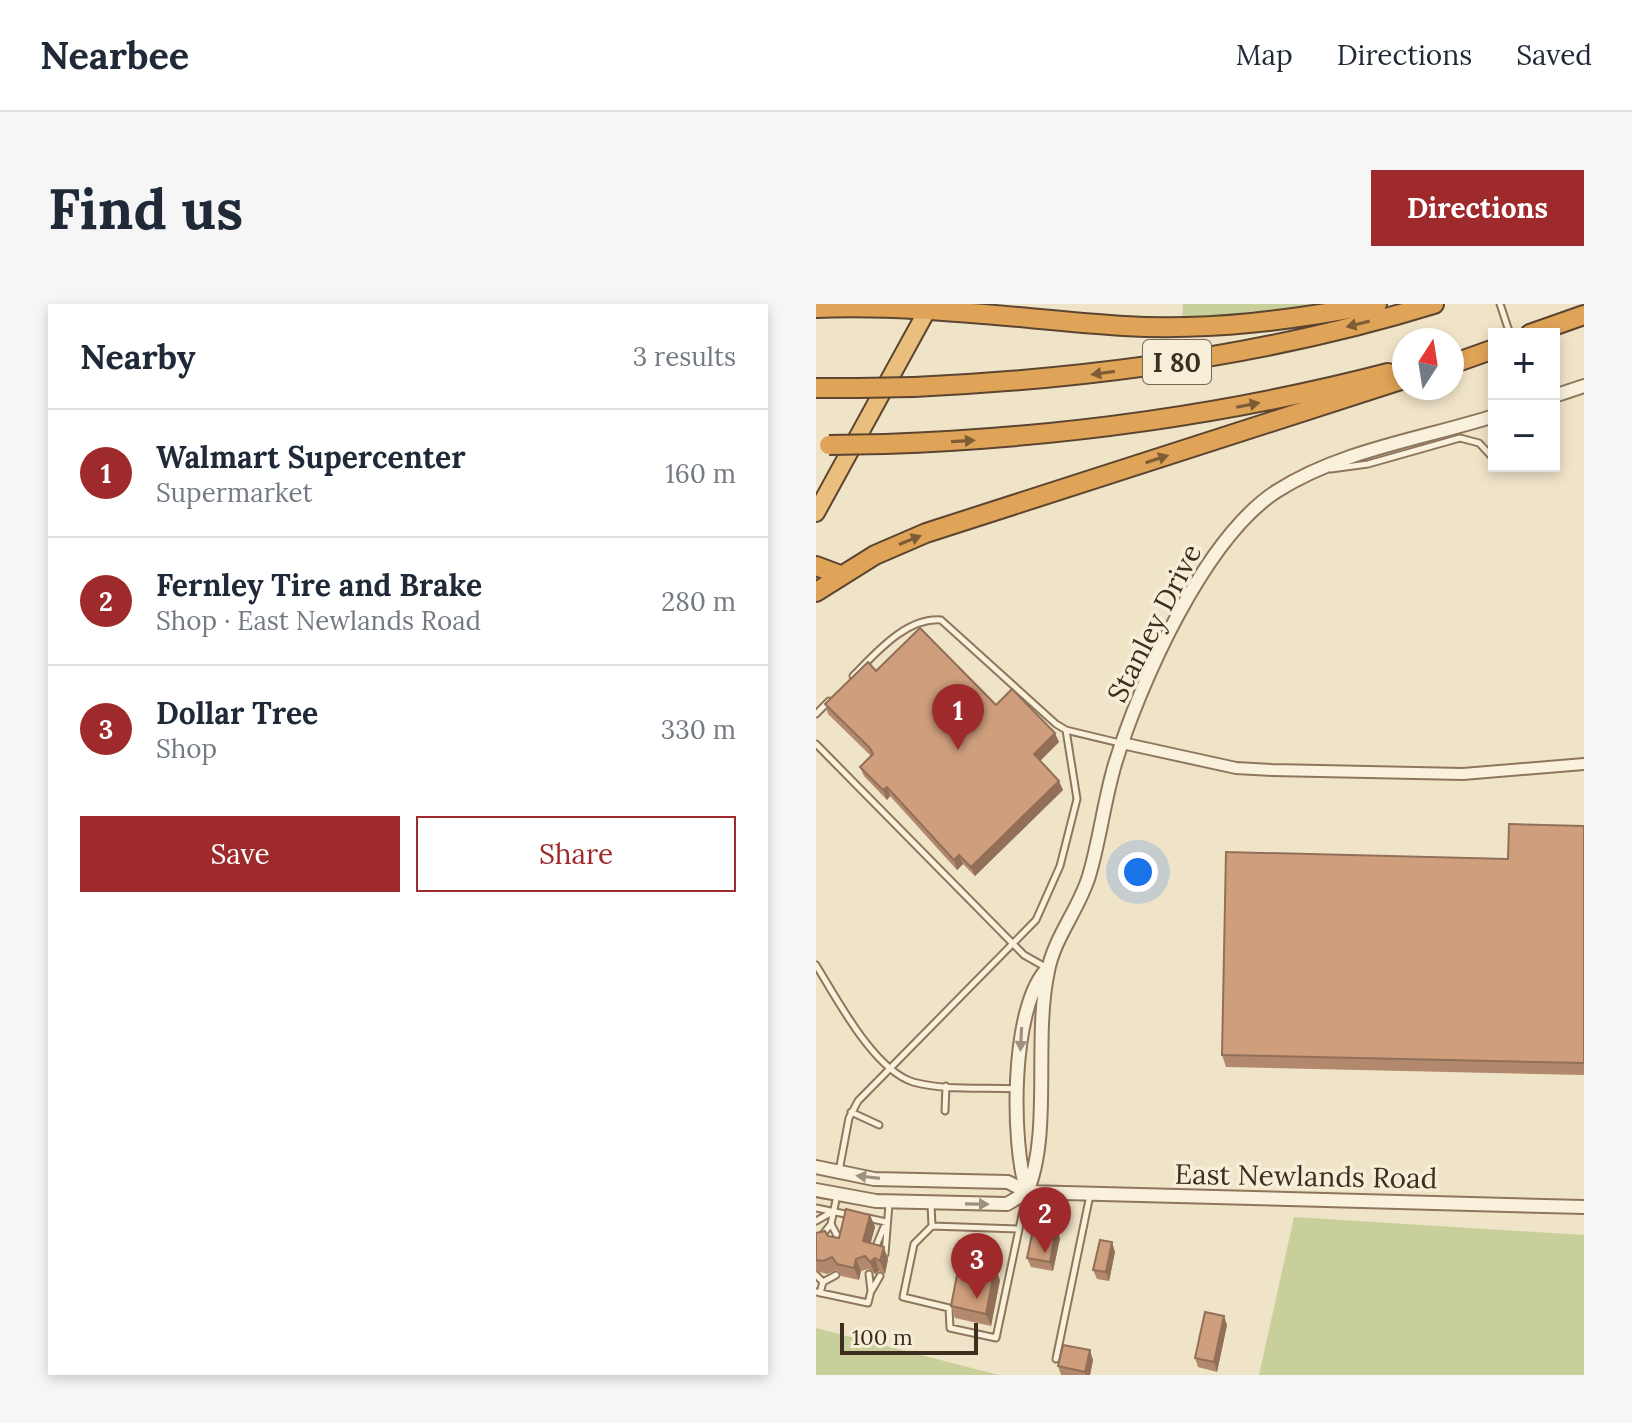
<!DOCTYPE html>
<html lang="en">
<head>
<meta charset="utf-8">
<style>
	:root { --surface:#fff; --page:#f6f6f7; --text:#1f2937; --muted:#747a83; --line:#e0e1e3; --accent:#9e2a2b }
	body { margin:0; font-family:Lora,serif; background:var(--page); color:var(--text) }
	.controls { position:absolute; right:24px; top:24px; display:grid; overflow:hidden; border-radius:0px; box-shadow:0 4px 12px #0003 }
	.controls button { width:72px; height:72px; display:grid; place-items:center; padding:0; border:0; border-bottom:2px solid var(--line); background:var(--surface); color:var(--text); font:40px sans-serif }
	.compass { position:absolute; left:576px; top:24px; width:72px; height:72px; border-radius:50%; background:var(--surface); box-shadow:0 4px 12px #0003; rotate:12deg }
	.scale { position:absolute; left:24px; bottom:20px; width:138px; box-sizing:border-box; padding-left:8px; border:4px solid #3d2e20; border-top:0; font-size:22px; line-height:28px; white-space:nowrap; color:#3d2e20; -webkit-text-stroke:6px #f7eed8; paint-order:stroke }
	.you { position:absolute; left:322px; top:568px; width:28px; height:28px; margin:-20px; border:6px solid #fff; border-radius:50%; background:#1a73e8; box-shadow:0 0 0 12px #1a73e833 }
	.badge { display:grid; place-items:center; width:52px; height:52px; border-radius:50%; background:var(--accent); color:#fff; font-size:26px; font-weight:700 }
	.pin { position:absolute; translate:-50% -66px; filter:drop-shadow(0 2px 4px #0008) }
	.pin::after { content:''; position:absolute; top:42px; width:28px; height:24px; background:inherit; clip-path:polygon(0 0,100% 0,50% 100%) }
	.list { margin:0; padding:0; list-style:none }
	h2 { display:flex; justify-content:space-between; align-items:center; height:104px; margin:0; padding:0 32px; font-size:34px }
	h2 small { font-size:26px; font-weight:400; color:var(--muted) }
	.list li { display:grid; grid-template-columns:52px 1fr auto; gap:24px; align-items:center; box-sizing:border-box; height:128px; padding:0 32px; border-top:2px solid var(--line) }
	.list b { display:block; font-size:30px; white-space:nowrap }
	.list p { margin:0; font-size:26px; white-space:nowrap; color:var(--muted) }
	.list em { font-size:26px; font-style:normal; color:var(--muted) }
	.actions { display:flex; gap:16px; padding:24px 32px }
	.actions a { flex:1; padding:18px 0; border:2px solid var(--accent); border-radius:0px; text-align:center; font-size:28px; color:var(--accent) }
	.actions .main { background:var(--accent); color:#fff }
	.map { position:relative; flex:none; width:768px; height:1071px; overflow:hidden; border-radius:0px }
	header { display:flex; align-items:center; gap:48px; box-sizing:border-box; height:112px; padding:0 40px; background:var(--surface); border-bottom:2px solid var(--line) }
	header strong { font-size:38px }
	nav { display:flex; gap:44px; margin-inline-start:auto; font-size:28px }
	.intro { display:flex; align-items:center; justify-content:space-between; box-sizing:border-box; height:192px; padding:0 48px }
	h1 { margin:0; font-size:56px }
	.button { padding:20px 36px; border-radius:0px; background:var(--accent); color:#fff; font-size:28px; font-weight:700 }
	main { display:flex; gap:48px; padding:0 48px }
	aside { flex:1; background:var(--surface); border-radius:0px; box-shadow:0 4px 12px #0003 }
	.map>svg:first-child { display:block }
	.green { fill:#c9cf9b }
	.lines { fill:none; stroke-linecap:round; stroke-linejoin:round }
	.service-casing { stroke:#8d765c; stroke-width:9 }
	.minor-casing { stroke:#8d765c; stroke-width:14 }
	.tertiary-casing { stroke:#8d765c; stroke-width:16 }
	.trunk-casing { stroke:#5b4430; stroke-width:20 }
	.motorway-casing { stroke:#5b4430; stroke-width:22 }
	.service { stroke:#faf1dc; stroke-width:5 }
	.minor { stroke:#faf1dc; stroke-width:10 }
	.tertiary { stroke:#faf1dc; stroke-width:12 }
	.trunk { stroke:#eabe7c; stroke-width:16 }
	.motorway { stroke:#e0a458; stroke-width:18 }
	.motorway-bridge-casing { stroke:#5b4430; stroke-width:22; stroke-linecap:butt }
	.motorway-bridge { stroke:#e0a458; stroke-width:18 }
	.wall { fill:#b2896c }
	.shaded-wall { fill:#916f58 }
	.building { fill:#cf9f7d; stroke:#916f58; stroke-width:2 }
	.oneway { fill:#7e5d36 }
	.oneway2 { fill:#9c907e }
	.labels { text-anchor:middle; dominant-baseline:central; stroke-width:7; stroke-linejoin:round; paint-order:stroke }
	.shield { fill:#f7eed8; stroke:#756857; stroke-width:2 }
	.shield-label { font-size:26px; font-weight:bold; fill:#3d2e20 }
	.street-label { font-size:28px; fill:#3d2e20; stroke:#f7eed8 }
</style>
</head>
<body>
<header>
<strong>Nearbee</strong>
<nav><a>Map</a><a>Directions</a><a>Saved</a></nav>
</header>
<div class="intro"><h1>Find us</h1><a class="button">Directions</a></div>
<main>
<aside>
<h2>Nearby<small>3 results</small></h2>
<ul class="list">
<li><span class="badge">1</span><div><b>Walmart Supercenter</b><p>Supermarket</p></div><em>160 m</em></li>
<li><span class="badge">2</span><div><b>Fernley Tire and Brake</b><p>Shop · East Newlands Road</p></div><em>280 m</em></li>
<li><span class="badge">3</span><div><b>Dollar Tree</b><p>Shop</p></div><em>330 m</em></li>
</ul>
<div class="actions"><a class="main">Save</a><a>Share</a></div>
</aside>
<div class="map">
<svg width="768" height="1071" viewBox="0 0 768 1071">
	<rect width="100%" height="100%" fill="#f0e4c8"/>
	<path class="green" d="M367 0H503L434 13 366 15Z
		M478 913 768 931V1071H443Z
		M0 1024 183 1071H0Z"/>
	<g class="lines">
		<g class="service-casing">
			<path id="service" d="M684 0 694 30
				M515 165 552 160 644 134 663 139 678 155
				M37 372C59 350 90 313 125 316L240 420 250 426 304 439
				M0 410 13 397
				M0 440 208 651 231 664
				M0 661C21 695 58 766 97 778 130 787 168 783 202 785
				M129 807 130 782
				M35 808 63 821
				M23 867 33 814 42 797 220 616 244 562 261 495 250 426
				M115 900 116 922 98 940 87 993 133 1004 134 1024 180 1034 210 892
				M0 904 34 911
				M52 914 70 918
				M0 917 16 908
				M15 920 24 937
				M116 922 203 925
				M7 930 15 920 21 891
				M58 947 68 923
				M69 950 73 900
				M0 971 7 978 4 989
				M7 978 20 971
				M56 986 64 972
				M0 988 52 999 55 987 53 970
				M240 1055 274 891"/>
		</g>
		<g class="minor-casing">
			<path id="minor" d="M306 439 420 464 456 466 647 470 768 460"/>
		</g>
		<g class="tertiary-casing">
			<path id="tertiary" d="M738 92 768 82
				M0 863 58 875 192 878 211 888 768 903
				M0 886 60 897 191 900 211 888
				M211 888C236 829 217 736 232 667 238 634 263 605 273 572 284 535 288 497 299 460 324 379 388 234 461 187 525 146 606 135 678 112
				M211 888C195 840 194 701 232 664"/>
		</g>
		<g class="trunk-casing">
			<path id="trunk" d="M0 209 113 3"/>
		</g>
		<g class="motorway-casing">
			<path id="motorway" d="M0 4C103 0 206 15 308 22 394 27 478 16 561 0
				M714 30 768 11
				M636 60 678 45
				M98 83C273 75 450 52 618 0
				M0 84H41
				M69 140C240 134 406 112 572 69
				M0 262 24 271
				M0 288 59 251 110 229 588 75"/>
		</g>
		<use href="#service" class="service"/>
		<use href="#minor" class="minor"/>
		<use href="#tertiary" class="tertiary"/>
		<use href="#trunk" class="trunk"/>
		<use href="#motorway" class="motorway"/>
		<g class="motorway-bridge-casing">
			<path id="motorway-bridge" d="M41 84 98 83
				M13 141 69 140"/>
		</g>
		<use href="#motorway-bridge" class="motorway-bridge"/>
	</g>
	<path class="wall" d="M60 367 180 401 243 438 224 457 247 486 159 572 147 560 141 566 74 492 71 496 48 472 44 463 55 452 12 410 9 400Z
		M768 522V771L410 763 406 751 692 555Z
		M54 911 59 923 54 939 72 955 69 970 63 967 59 970 53 965 45 967 43 976 25 972 21 966 11 970 0 967V929L23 934Z
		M244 934 237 967 215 963 211 954Z
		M299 948 293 977 281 975 277 966Z
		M184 976 175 1022 139 1014 135 1002Z
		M411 1021 401 1068 382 1063 379 1054Z
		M277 1056 274 1071H245L242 1062Z"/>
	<path class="shaded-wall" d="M239 429 243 438 221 460 218 450Z
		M243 477 247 486 159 572 155 563Z
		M71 483 74 492 71 496 67 486Z
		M143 551 147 560 141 566 138 556Z
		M54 911 59 923 52 949 47 937Z
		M240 925 244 934 237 967 234 958Z
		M296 938 299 948 293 977 290 968Z
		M68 943 72 955 69 970 64 957Z
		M59 954 63 967 59 970 54 958Z
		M40 955 45 967 43 976 38 964Z
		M179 963 184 976 175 1022 170 1010Z
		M408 1012 411 1021 401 1068 398 1058Z
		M274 1046 277 1056 274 1071H270L269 1068Z"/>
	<path class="building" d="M104 324 180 401 196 385 239 429 218 450 243 477 155 563 143 551 138 556 71 483 67 486 44 463 57 450 54 444 9 400 52 358 60 367Z
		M693 520 768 522V759L406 751 410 548 692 555Z
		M30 905 54 911 47 937 68 943 64 957 59 954 54 958 49 952 40 955 38 964 21 960 16 953 7 957 0 956V929L9 927 12 932 23 934Z
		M218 921 240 925 234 958 211 954Z
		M284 936 296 938 290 968 277 966Z
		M144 955 179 963 170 1010 135 1002Z
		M389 1008 408 1012 398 1058 379 1054Z
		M247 1041 274 1046 269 1068 242 1062Z"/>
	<defs><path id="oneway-solid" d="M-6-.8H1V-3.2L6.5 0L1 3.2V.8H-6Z" transform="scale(2)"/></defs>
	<g class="oneway">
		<use href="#oneway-solid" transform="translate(542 20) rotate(166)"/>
		<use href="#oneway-solid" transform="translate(287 69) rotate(172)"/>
		<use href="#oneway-solid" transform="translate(432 101) rotate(-11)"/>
		<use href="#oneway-solid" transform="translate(147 137) rotate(-3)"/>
		<use href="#oneway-solid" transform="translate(341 155) rotate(-18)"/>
		<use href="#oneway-solid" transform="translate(94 236) rotate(-22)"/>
	</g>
	<g class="oneway2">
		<use href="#oneway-solid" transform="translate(205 735) rotate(93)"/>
		<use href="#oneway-solid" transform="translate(52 873) rotate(-173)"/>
		<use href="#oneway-solid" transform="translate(161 900) rotate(1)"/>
	</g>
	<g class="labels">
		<rect class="shield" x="327" y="36" width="68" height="44" rx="6"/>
		<g class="shield-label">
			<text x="361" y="58">I 80</text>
		</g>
		<g class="street-label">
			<text transform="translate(338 319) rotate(-63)">Stanley Drive</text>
			<text transform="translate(490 872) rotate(1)">East Newlands Road</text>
		</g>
	</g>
</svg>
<div class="controls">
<button>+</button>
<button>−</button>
</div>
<svg class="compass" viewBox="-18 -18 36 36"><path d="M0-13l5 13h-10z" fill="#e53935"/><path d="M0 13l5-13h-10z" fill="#747a83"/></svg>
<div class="scale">100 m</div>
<div class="you"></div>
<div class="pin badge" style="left:142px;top:446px">1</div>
<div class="pin badge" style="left:229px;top:949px">2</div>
<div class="pin badge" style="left:161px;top:995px">3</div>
</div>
</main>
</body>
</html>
